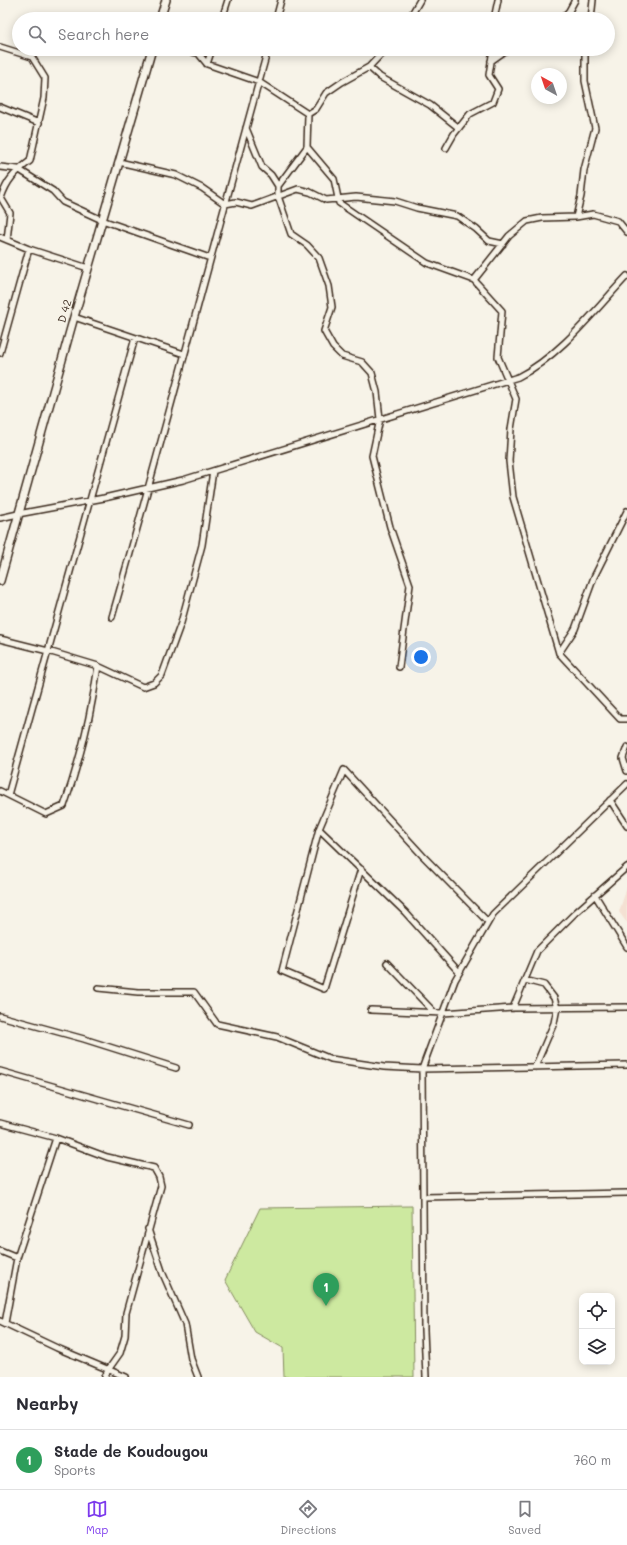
<!DOCTYPE html>
<html lang="en">
<head>
<meta charset="utf-8">
<style>
	:root { --surface:#fff; --page:#f2f2f3; --text:#2b2b33; --muted:#7c7c81; --line:#e1e1e2; --accent:#7c3aed }
	body { margin:0; font-family:Mali,sans-serif; background:var(--page); color:var(--text) }
	.controls { position:absolute; right:12px; bottom:12px; display:grid; overflow:hidden; border-radius:8px; box-shadow:0 2px 10px #0003 }
	.controls button { width:36px; height:36px; display:grid; place-items:center; padding:0; border:0; border-bottom:1px solid var(--line); background:var(--surface); color:var(--text); font:20px sans-serif }
	.compass { position:absolute; left:531px; top:68px; width:36px; height:36px; border-radius:50%; background:var(--surface); box-shadow:0 2px 10px #0003; rotate:320deg }
	.you { position:absolute; left:421px; top:657px; width:14px; height:14px; margin:-10px; border:3px solid #fff; border-radius:50%; background:#1a73e8; box-shadow:0 0 0 6px #1a73e833 }
	.badge { display:grid; place-items:center; width:26px; height:26px; border-radius:50%; background:var(--accent); color:#fff; font-size:13px; font-weight:700 }
	.pin { position:absolute; translate:-50% -33px; filter:drop-shadow(0 1px 2px #0008) }
	.pin::after { content:''; position:absolute; top:21px; width:14px; height:12px; background:inherit; clip-path:polygon(0 0,100% 0,50% 100%) }
	.list { margin:0; padding:0; list-style:none }
	h2 { display:flex; justify-content:space-between; align-items:center; height:52px; margin:0; padding:0 16px; font-size:17px }
	h2 small { font-size:13px; font-weight:400; color:var(--muted) }
	.list li { display:grid; grid-template-columns:26px 1fr auto; gap:12px; align-items:center; box-sizing:border-box; height:60px; padding:0 16px; border-top:1px solid var(--line) }
	.list b { display:block; font-size:15px; white-space:nowrap }
	.list p { margin:0; font-size:13px; white-space:nowrap; color:var(--muted) }
	.list em { font-size:13px; font-style:normal; color:var(--muted) }
	.icon { flex:none; width:22px; height:22px; fill:none; stroke:currentColor; stroke-width:2; stroke-linecap:round; stroke-linejoin:round }
	.map { position:relative; flex:none; width:627px; height:1377px; overflow:hidden }
	.search { position:absolute; background:var(--surface); box-shadow:0 2px 10px #0003; left:12px; right:12px; top:12px; height:44px; display:flex; align-items:center; gap:10px; box-sizing:border-box; padding:0 14px; border-radius:22px; color:var(--muted); font-size:15px }
	.sheet { height:112px; background:var(--surface) }
	nav { display:flex; justify-content:space-around; align-items:center; box-sizing:border-box; height:56px; border-top:1px solid var(--line); background:var(--surface); font-size:11px; color:var(--muted) }
	nav a { display:grid; justify-items:center; gap:2px }
	nav .on { color:var(--accent) }
	.map>svg:first-child { display:block }
	.built { fill:#f4e1d3 }
	.green { fill:#cde9a0; stroke:#848a5f }
	.lines { fill:none; stroke-linecap:round; stroke-linejoin:round }
	.street-casing { stroke:#3b2a1e; stroke-width:8 }
	.secondary-casing { stroke:#3b2a1e; stroke-width:10 }
	.street { stroke:#f7f3e8; stroke-width:5 }
	.secondary { stroke:#f7f3e8; stroke-width:7 }
	.labels { text-anchor:middle; dominant-baseline:central; stroke-width:3; stroke-linejoin:round; paint-order:stroke }
	.street-label { font-size:11px; fill:#3b2a1e; stroke:#f7f3e8 }
</style>
</head>
<body>
<div class="map">
<svg width="627" height="1377" viewBox="0 0 627 1377">
	<rect width="100%" height="100%" fill="#f7f3e8"/>
	<filter id="ink" filterUnits="userSpaceOnUse"><feTurbulence type="fractalNoise" baseFrequency=".025" numOctaves="2"/><feDisplacementMap in="SourceGraphic" scale="8" xChannelSelector="R" yChannelSelector="G"/><feConvolveMatrix kernelMatrix="1 2 1 2 8 2 1 2 1" color-interpolation-filters="sRGB"/></filter>
	<g filter="url(#ink)">
		<path class="built" d="M627 887V923L619 912Z"/>
		<path class="green" d="M412 1206 414 1377H284L283 1348 255 1332 225 1280 260 1208Z"/>
		<g class="lines">
			<g class="street-casing">
				<path id="street" d="M222 19 228 0
					M276 19 281 0
					M409 19 420 0
					M494 19 498 0
					M562 19 569 11 575 0
					M591 19 593 0
					M0 47 32 57 45 78 44 98 30 161C15 172 7 180 1 198L10 213 7 240
					M176 49 198 53 207 64 259 82 308 114 307 147 334 179 339 203 427 263 474 280 502 311 498 357 516 399 511 429 509 461 513 497 559 653 620 719H627
					M491 61 508 49
					M207 64 212 49
					M369 67 380 77 430 105 459 128
					M0 107 39 123
					M308 114 316 109 326 93 342 82 369 67 386 49
					M246 128 262 167 271 175 278 186V196L291 234 307 245 319 258 329 286 332 307 324 331 333 347 342 356 362 362 372 373 377 392 380 419 372 456 390 527 410 585 399 667
					M446 148 454 134 470 114 493 102 498 89 489 75 493 49
					M119 162 176 175 202 188 225 204 236 202 252 206 298 189 310 192 326 200 356 197 395 201 417 208 457 216 476 229 489 241 503 244
					M0 167 18 169 53 191 63 202 102 220 210 258
					M278 186 307 147
					M576 217 581 196 584 170 595 128 585 81V49
					M0 237 29 249 88 268
					M474 280 509 236 527 221 542 218 576 217 593 214 618 221 627 232
					M74 317 184 354
					M0 353 29 249
					M0 518 18 514 104 498 183 480 518 377C561 355 594 311 627 276
					M112 617C166 429 215 238 268 49
					M0 639 48 651 98 666 143 687 154 683 162 675 181 623 202 545 213 471
					M559 653 575 629 594 577 627 511
					M627 747 623 758 627 771
					M0 791 46 814 64 806C81 758 91 716 98 666
					M8 795 135 338
					M610 800 627 826
					M319 829 405 912 459 972
					M361 869 324 989 282 971 319 829 344 770 423 856 488 922
					M595 895 627 947
					M387 963 434 1012
					M525 980 544 985 554 998 557 1008 554 1023 535 1067
					M98 988 138 992H194L217 1024 277 1037 331 1059 384 1067 422 1069 627 1065
					M513 1008 537 951 575 913 627 867
					M371 1010 443 1013 513 1008 627 1007
					M0 1016 84 1039 176 1068
					M0 1071 189 1125
					M0 1123 56 1138 107 1157 154 1168 159 1177 161 1186 126 1313 125 1336 120 1353 108 1370 105 1377
					M423 1197 627 1193
					M148 1229 163 1274 185 1324 191 1359 198 1377
					M0 1251 17 1258
					M0 1321 57 1348 126 1377
					M5 1323 17 1258 56 1138
					M426 1377 424 1330 422 1069 455 980 493 914 627 784"/>
			</g>
			<g class="secondary-casing">
				<path id="secondary" d="M160 19 166 0
					M0 581 74 317 152 49"/>
			</g>
			<use href="#street" class="street"/>
			<use href="#secondary" class="secondary"/>
		</g>
	</g>
	<g class="labels">
		<g class="street-label">
			<text transform="translate(64 311) rotate(-74)">D 42</text>
		</g>
	</g>
</svg>
<div class="controls">
<button><svg class="icon" aria-label="locate" viewBox="0 0 24 24"><circle cx="12" cy="12" r="6"/><path d="M12 2v4M12 18v4M2 12h4M18 12h4"/></svg></button>
<button><svg class="icon" aria-label="layers" viewBox="0 0 24 24"><path d="M12 4l9 5-9 5-9-5zM3 14l9 5 9-5"/></svg></button>
</div>
<svg class="compass" viewBox="-18 -18 36 36"><path d="M0-13l5 13h-10z" fill="#e53935"/><path d="M0 13l5-13h-10z" fill="#7c7c81"/></svg>
<div class="you"></div>
<div class="pin badge" style="left:326px;top:1306px;background:#2e9e5b">1</div>
<div class="search"><svg class="icon" aria-label="search" viewBox="0 0 24 24"><circle cx="10" cy="10" r="6"/><path d="M15 15l6 6"/></svg>Search here</div>
</div>
<section class="sheet">
<h2>Nearby<small></small></h2>
<ul class="list">
<li><span class="badge" style="background:#2e9e5b">1</span><div><b>Stade de Koudougou</b><p>Sports</p></div><em>760 m</em></li>
</ul>
</section>
<nav>
<a class="on"><svg class="icon" aria-label="map" viewBox="0 0 24 24"><path d="M3 6l6-2 6 2 6-2v14l-6 2-6-2-6 2zM9 4v14M15 6v14"/></svg>Map</a>
<a><svg class="icon" aria-label="directions" viewBox="0 0 24 24"><path d="M12 3l9 9-9 9-9-9zM9 14v-3h6M13 9l2 2-2 2"/></svg>Directions</a>
<a><svg class="icon" aria-label="saved" viewBox="0 0 24 24"><path d="M7 4h10v16l-5-4-5 4z"/></svg>Saved</a>
</nav>
</body>
</html>
